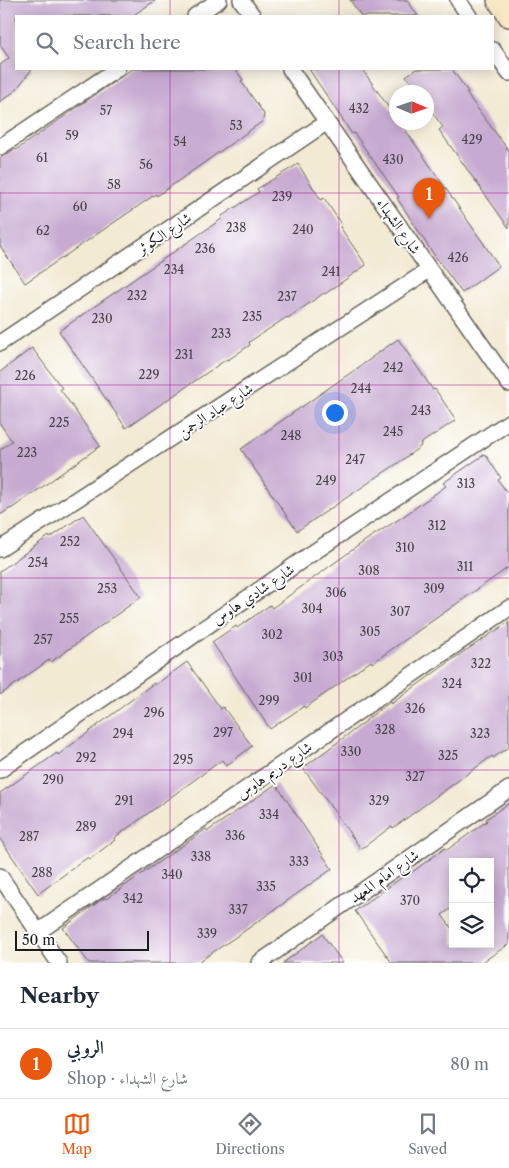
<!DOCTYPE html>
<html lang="en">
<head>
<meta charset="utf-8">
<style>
	:root { --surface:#fff; --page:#f6f6f7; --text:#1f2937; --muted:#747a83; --line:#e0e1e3; --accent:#ea580c }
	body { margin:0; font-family:"Libre Caslon Text",Amiri,serif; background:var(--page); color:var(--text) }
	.controls { position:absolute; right:15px; bottom:15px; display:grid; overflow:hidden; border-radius:0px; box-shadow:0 2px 12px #0003 }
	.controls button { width:45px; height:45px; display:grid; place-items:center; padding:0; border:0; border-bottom:1px solid var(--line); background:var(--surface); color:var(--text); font:25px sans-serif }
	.compass { position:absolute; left:389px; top:85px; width:45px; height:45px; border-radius:50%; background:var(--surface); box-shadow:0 2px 12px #0003; rotate:92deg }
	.scale { position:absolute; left:15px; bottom:12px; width:134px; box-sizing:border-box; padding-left:5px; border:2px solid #1c1c1c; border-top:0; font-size:14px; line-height:18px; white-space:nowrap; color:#1c1c1c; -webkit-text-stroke:4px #fff; paint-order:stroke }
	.you { position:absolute; left:334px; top:412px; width:18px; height:18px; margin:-12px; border:4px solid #fff; border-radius:50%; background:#1a73e8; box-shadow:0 0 0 8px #1a73e833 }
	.badge { display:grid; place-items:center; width:32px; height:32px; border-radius:50%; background:var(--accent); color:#fff; font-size:16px; font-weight:700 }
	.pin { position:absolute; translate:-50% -41px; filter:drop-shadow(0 1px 2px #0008) }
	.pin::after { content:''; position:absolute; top:26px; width:18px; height:15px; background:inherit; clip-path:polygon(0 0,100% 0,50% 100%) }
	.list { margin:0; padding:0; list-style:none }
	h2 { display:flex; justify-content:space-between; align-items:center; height:65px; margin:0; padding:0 20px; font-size:21px }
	h2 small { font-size:16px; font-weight:400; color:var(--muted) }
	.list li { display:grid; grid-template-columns:32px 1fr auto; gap:15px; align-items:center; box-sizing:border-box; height:70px; padding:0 20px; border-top:1px solid var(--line) }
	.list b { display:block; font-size:19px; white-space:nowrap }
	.list p { margin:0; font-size:16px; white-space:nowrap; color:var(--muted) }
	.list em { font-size:16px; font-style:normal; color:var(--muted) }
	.icon { flex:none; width:28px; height:28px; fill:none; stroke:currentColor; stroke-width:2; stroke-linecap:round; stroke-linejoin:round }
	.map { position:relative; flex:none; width:509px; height:963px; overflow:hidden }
	.search { position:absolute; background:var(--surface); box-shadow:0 2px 12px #0003; left:15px; right:15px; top:15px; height:55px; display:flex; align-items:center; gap:12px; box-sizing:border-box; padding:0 18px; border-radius:0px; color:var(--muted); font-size:19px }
	.sheet { height:135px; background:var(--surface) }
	nav { display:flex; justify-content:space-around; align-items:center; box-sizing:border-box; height:70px; border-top:1px solid var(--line); background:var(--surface); font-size:14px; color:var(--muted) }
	nav a { display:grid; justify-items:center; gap:2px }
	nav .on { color:var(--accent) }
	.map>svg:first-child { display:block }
	.building { fill:#c7aad1; fill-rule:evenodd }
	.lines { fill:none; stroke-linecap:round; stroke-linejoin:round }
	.street-casing { stroke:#67645c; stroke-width:18 }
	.secondary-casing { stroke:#67645c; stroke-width:24 }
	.street { stroke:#fff; stroke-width:15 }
	.secondary { stroke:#f7e8c3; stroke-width:21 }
	.grid { fill:none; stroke:#b5179e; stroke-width:1; stroke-opacity:0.55 }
	.labels { text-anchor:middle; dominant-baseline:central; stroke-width:4; stroke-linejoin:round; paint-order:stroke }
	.number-label { font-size:12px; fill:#474049 }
	.street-label { font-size:15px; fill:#1c1c1c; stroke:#fff }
</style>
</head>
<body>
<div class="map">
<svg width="509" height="963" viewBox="0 0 509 963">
	<rect width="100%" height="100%" fill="#fff"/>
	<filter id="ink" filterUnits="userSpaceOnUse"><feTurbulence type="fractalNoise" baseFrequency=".02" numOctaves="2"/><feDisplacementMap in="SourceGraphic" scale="10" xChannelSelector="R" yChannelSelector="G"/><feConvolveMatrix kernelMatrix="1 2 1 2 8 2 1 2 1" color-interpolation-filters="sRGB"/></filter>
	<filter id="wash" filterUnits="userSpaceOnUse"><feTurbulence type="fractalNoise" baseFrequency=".0096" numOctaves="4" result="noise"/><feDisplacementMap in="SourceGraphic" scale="20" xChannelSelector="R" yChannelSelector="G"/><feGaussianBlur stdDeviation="1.12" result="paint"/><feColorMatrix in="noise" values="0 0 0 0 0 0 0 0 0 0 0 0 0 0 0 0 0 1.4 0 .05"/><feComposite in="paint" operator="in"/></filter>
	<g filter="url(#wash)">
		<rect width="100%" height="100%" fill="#f3ead4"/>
		<g id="blocks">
			<path class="building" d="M0 0H156L132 16H16V69H32L15 91 0 102V65L9 58 0 45Z
				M350 0H407L418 16H361Z
				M132 69H235L243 80 241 81 264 114 263 121 157 196 156 194 25 283 0 246V158L15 149 16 150Z
				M309 69H362L396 118V122H400L499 266 462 293 432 252 397 198 399 197 354 133 352 134Z
				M416 69H452L468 92 466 93 509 151V228L439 130 443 127 426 104V92H418L406 76Z
				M298 164 321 200 324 198 342 225 340 227 366 265 325 294 324 293 288 318 287 317 249 342 250 345 228 360 227 359 126 428 59 331 223 218 222 216 259 192 257 189Z
				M398 339 433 390 435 389 456 420 420 444 421 446 398 463 297 531 241 449 372 358V357Z
				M32 348 62 388 60 389 100 446 11 509V508L0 515V450L12 441 0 424V372Z
				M485 454 501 478 498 480 509 495V567L405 640 372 663 371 661 305 708 304 706 270 729 212 642 236 626 237 628 270 605 272 608 369 538 404 516 446 486 443 483Z
				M83 515 141 597 51 662 49 660 0 695V571L49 536 50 538Z
				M509 622V747L493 758 492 756 393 828 392 826 361 849 303 768 366 721V720L390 702 391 704 456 657Z
				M187 662 221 709 223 707 252 746 226 766 222 760 114 838 115 840 90 859 88 857 38 894 0 839V793L57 753 58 755 154 683 155 685Z
				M276 784 332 869 243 932 197 963H89L63 928 101 900 105 898 106 899 206 829 208 831Z
				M509 803V944L481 963H392L355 911 411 871 412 872 445 848 447 850 487 821 486 819ZM453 862H490V944H453V930L442 915 453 907Z
				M322 934 343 963H283Z"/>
		</g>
	</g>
	<g filter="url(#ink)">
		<use href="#blocks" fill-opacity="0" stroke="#67645c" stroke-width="1"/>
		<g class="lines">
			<g class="street-casing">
				<path id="street" d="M241 0 253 16
					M458 0 469 16
					M195 16 219 0
					M493 50 509 73
					M290 69 509 384
					M0 147 117 69
					M0 343 327 122
					M0 549 429 270
					M0 770 308 556 509 422
					M0 876 59 963
					M38 932 509 608
					M259 963 509 789"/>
			</g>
			<g class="secondary-casing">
				<path id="secondary" d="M498 0 509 16"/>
			</g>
			<use href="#street" class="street"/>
			<use href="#secondary" class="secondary"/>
		</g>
	</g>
	<path class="grid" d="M170 0V16M339 0V16M170 69V963M339 69V963M0 193H509M0 385H509M0 578H509M0 770H509"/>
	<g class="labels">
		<g class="number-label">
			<text x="359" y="108">432</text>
			<text x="106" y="110">57</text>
			<text x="236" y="125">53</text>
			<text x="72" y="135">59</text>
			<text x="472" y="139">429</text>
			<text x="180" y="141">54</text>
			<text x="42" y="157">61</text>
			<text x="393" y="159">430</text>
			<text x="146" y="164">56</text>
			<text x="114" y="184">58</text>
			<text x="282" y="196">239</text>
			<text x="80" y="206">60</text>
			<text x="236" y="227">238</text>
			<text x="303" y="229">240</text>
			<text x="43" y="230">62</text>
			<text x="205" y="248">236</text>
			<text x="458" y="257">426</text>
			<text x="174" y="269">234</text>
			<text x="331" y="271">241</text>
			<text x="137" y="295">232</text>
			<text x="287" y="296">237</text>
			<text x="252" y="316">235</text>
			<text x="102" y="318">230</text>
			<text x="221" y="333">233</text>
			<text x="184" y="354">231</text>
			<text x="393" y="367">242</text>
			<text x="149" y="374">229</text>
			<text x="25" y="375">226</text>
			<text x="361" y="388">244</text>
			<text x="421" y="410">243</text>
			<text x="59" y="422">225</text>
			<text x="393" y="431">245</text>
			<text x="291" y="435">248</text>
			<text x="27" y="452">223</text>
			<text x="355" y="459">247</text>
			<text x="326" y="480">249</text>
			<text x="466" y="483">313</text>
			<text x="437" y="525">312</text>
			<text x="70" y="541">252</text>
			<text x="405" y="547">310</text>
			<text x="38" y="562">254</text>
			<text x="465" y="566">311</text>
			<text x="369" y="570">308</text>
			<text x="107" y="588">253</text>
			<text x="434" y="588">309</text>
			<text x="336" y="592">306</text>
			<text x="312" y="608">304</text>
			<text x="400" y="611">307</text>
			<text x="69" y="618">255</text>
			<text x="370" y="631">305</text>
			<text x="272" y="634">302</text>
			<text x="43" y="639">257</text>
			<text x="333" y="656">303</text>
			<text x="481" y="663">322</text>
			<text x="303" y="677">301</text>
			<text x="452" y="683">324</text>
			<text x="269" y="700">299</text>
			<text x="415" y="708">326</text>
			<text x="154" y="712">296</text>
			<text x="385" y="729">328</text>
			<text x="223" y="732">297</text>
			<text x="123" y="733">294</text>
			<text x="480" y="733">323</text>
			<text x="351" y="751">330</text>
			<text x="448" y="755">325</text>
			<text x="86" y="757">292</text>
			<text x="183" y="759">295</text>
			<text x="415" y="776">327</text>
			<text x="53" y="779">290</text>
			<text x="124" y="800">291</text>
			<text x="379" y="800">329</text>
			<text x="269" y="814">334</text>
			<text x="86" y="826">289</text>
			<text x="235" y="835">336</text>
			<text x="29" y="836">287</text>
			<text x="201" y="856">338</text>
			<text x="299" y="861">333</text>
			<text x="42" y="872">288</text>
			<text x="172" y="874">340</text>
			<text x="266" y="886">335</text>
			<text x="133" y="898">342</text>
			<text x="410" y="900">370</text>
			<text x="238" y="909">337</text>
			<text x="207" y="933">339</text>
		</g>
		<g class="street-label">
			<text transform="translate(399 226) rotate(55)">شارع الشهداء</text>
			<text transform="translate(164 233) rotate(-34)">شارع الكوثر</text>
			<text transform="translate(215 410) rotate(-33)">شارع عباد الرحمن</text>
			<text transform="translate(253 594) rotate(-34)">شارع شادي هاوس</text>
			<text transform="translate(274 770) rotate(-35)">شارع دريم هاوس</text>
			<text transform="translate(384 876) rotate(-35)">شارع امام المعهد</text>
		</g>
	</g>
</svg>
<div class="controls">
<button><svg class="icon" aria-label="locate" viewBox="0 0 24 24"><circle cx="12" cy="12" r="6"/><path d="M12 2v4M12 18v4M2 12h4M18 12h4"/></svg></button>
<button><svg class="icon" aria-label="layers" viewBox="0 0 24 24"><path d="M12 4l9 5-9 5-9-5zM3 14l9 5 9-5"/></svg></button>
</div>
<svg class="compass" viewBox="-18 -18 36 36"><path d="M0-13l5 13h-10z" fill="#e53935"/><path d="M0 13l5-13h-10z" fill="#747a83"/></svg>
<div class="scale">50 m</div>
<div class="you"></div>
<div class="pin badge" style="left:429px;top:219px">1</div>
<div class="search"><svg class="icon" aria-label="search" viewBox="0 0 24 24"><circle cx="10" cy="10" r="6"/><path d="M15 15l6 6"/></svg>Search here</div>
</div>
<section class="sheet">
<h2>Nearby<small></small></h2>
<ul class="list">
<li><span class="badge">1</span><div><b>الروبي</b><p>Shop · شارع الشهداء</p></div><em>80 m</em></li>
</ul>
</section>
<nav>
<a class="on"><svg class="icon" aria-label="map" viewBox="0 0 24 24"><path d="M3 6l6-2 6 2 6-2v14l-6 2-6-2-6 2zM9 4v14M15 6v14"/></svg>Map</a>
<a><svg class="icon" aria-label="directions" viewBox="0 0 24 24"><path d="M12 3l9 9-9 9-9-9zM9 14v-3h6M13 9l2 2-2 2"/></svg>Directions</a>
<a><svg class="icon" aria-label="saved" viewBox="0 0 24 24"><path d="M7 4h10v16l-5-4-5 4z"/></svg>Saved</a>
</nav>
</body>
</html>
